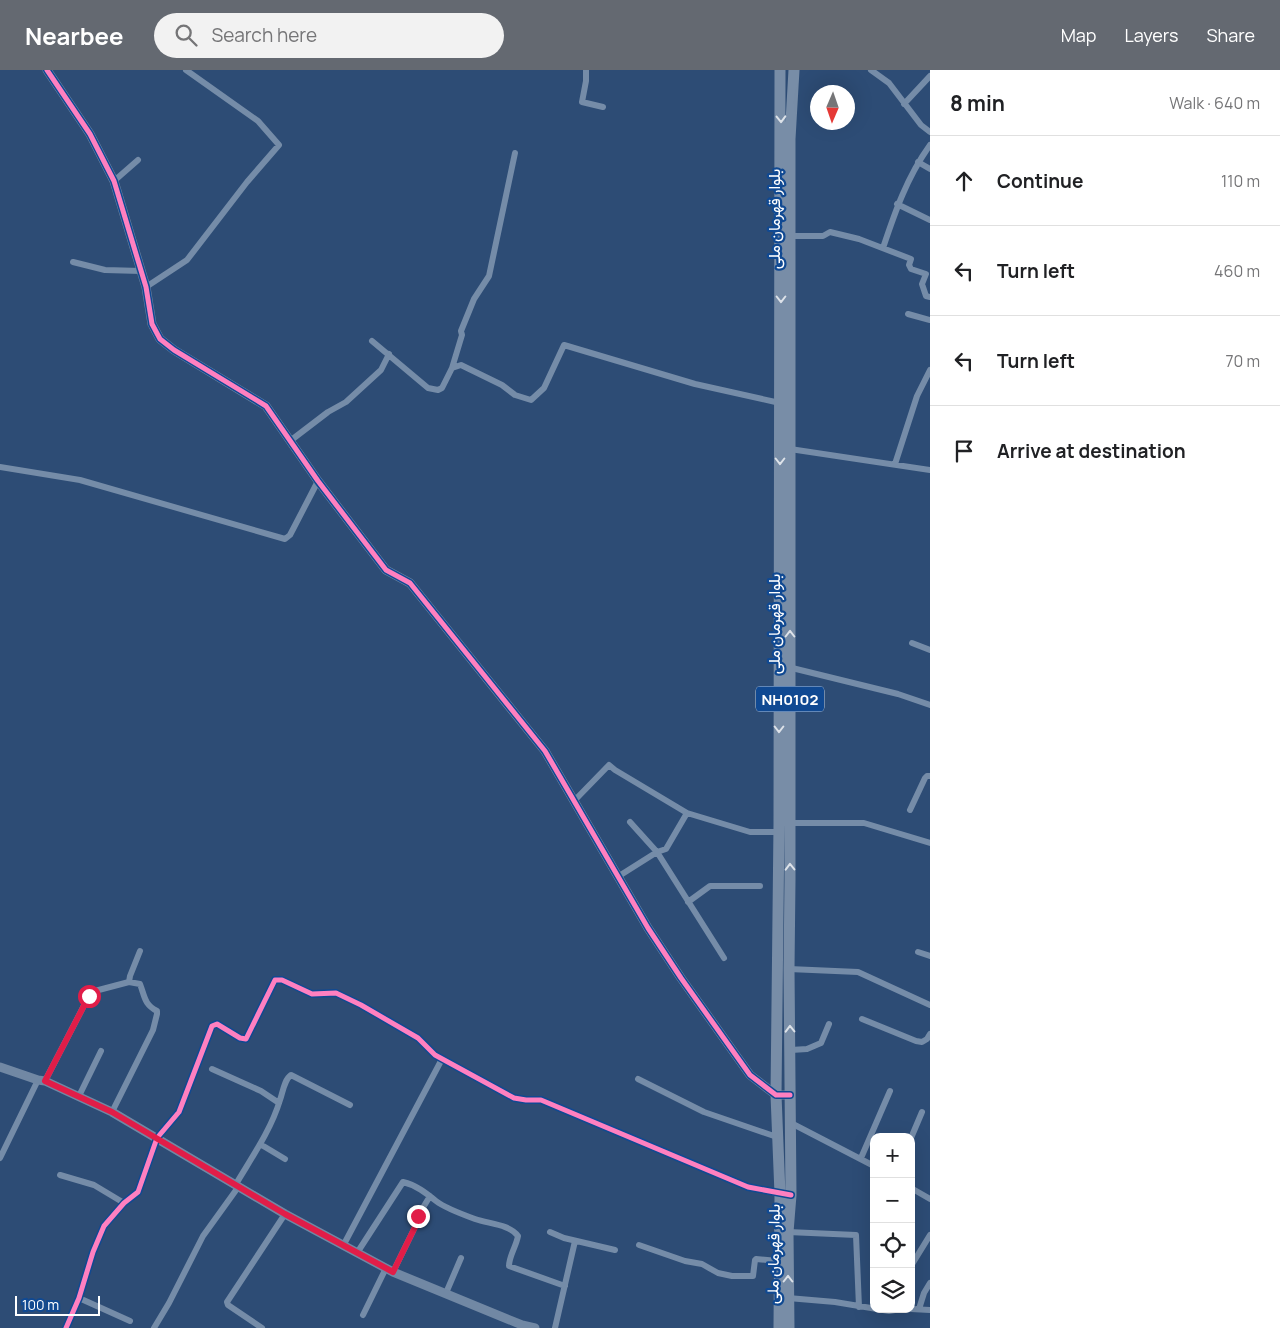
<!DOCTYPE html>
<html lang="en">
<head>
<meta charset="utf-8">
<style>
	:root { --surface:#fff; --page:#f2f2f2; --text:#202124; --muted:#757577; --line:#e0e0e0; --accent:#646971 }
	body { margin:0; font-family:Manrope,Vazirmatn,sans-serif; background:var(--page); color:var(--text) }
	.controls { position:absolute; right:15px; bottom:15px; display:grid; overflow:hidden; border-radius:10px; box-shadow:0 5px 20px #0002 }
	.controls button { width:45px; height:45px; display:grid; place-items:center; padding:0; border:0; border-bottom:1px solid var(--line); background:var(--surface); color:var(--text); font:25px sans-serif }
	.compass { position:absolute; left:810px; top:15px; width:45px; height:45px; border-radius:50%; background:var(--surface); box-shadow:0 5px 20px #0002; rotate:182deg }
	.scale { position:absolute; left:15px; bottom:12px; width:85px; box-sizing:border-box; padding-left:5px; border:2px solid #fff; border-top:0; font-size:14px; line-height:18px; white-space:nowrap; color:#fff; -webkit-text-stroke:4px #104992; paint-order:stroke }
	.stop { position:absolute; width:15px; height:15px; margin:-11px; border:4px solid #e11d48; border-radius:50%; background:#fff }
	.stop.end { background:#e11d48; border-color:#fff; box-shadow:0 1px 5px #0008 }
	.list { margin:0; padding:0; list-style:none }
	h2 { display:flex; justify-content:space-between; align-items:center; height:65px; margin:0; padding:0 20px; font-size:21px }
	h2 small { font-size:16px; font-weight:400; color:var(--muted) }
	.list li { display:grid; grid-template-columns:32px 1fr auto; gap:15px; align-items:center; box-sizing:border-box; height:90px; padding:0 20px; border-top:1px solid var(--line) }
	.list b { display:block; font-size:19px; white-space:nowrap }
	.list em { font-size:16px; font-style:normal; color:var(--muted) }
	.icon { flex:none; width:28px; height:28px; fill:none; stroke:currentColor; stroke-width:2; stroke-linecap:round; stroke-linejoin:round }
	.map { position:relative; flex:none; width:930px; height:1258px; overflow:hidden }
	header { display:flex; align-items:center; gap:30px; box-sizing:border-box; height:70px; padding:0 25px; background:var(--accent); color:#fff }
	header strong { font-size:24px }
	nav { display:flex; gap:28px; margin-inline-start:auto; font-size:18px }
	.search { width:350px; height:45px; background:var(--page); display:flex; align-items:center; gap:12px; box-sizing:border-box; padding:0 18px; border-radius:28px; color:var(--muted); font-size:19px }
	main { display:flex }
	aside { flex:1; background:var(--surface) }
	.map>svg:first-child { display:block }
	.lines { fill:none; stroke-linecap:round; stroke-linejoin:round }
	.street { stroke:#758ca8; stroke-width:6 }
	.secondary { stroke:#7188a4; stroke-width:9 }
	.highway { stroke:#788da7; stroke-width:11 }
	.cycleway-casing { stroke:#104992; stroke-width:8 }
	.cycleway { stroke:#ff80c0; stroke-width:5 }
	.oneway { stroke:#dde2e9 }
	.route { stroke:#e11d48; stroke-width:6 }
	.labels { text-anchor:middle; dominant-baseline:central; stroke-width:4.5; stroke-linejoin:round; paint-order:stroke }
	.shield { fill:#104992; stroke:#b7c8de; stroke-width:1 }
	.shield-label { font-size:15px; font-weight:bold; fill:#fff }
	.street-label { font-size:16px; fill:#fff; stroke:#104992 }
</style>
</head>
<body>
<header>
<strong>Nearbee</strong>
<div class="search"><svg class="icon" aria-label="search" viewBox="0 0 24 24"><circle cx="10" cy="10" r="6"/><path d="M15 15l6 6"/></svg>Search here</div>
<nav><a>Map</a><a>Layers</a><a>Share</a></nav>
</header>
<main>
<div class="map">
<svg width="930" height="1258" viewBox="0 0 930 1258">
	<rect width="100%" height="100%" fill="#2d4c75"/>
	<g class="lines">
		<path class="street" d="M586 0V11L582 32 603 37
			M871 0 889 13 921 55 930 62
			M904 34 930 6
			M918 92 930 99
			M114 111 138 90
			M897 134 930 150
			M790 166H823L830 162 859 169 911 189 909 195 911 199 926 204 922 214 926 226 930 227
			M883 178C895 142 907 107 930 75
			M73 192 105 200 141 201
			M146 217 187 190 247 112 279 75 258 51 186 0
			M908 244 930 250
			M372 271 428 318 438 320 442 318 452 298 461 295 502 315 515 325 531 330 544 318 564 275 695 314 780 333
			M452 298 462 265 461 261 474 229 489 206 515 83
			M290 371 328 342 346 332 381 300 389 284
			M790 379 930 400
			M895 394 917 326 930 300
			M0 397 80 410 285 469 290 465 318 411
			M912 573 930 580
			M788 597 898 624 930 635
			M574 731 609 695 615 700 687 743 750 762H778
			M910 740 925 708 927 706H930
			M630 752 657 782 724 888
			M789 753H864L930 773
			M619 806 657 782 666 779 687 743
			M688 832 710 816H760
			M918 882 930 886
			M789 899 858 902 930 935
			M862 949 916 971 922 972 927 969 930 964
			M791 980 807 979 821 973 829 954
			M212 999 261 1021 279 1033
			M638 1009 704 1042 777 1067
			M45 1011 91 922 129 912 130 906 140 881
			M79 1026 101 981
			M112 1042 153 960 157 944V941C144 934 145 927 140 914L129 912
			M791 1053 874 1096
			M911 1068 922 1042
			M260 1074 285 1089
			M0 1088 38 1010
			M861 1088 890 1021
			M60 1105 94 1115 124 1133
			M236 1114C252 1087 271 1060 280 1030 283 1022 284 1010 291 1005L350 1035
			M911 1118 930 1129
			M550 1162 564 1168 615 1180
			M788 1162 856 1165 859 1237
			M639 1175 685 1191 702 1194 718 1203 732 1206H753L755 1190 756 1189 778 1191
			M343 1176 442 989
			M357 1183 403 1112C416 1115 426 1123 436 1131 445 1138 464 1145 475 1149 489 1154 509 1154 518 1166 516 1177 509 1186 509 1196L565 1216
			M911 1196 930 1165
			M393 1202 417 1153 418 1146 430 1126
			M446 1223 461 1188
			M79 1228 130 1251
			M788 1228 835 1232 889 1241 901 1239
			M911 1239 930 1240
			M919 1239 924 1223 930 1213
			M363 1245 386 1198
			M66 1258 79 1228 93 1182 104 1156 124 1133 138 1122 157 1068 179 1042 212 956 217 954 240 968 246 969 275 910H282L312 924 336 923 361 935 418 968 435 985 514 1028 526 1030H541L748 1117 782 1124
			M154 1258 169 1233 203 1166 239 1116
			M262 1258 228 1235 227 1232 285 1144
			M555 1258 575 1171"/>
		<path class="secondary" d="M47 0 90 64 114 111 146 217 152 254 160 269 174 280 266 336 318 411 386 500 410 513 545 681 648 858 681 908 750 1005 776 1025H790
			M0 997 38 1010 45 1011 112 1042 285 1144 393 1202 522 1255 535 1258"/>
		<path class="highway" d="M779 1258 780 1124 776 1025 779 754 780 0
			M789 1258 788 1162 791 1125 789 899 790 810V69L794 0"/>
		<g class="cycleway-casing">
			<path id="cycleway" d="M47 0 90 64 114 111 146 217 152 254 160 269 174 280 266 336 318 411 386 500 410 513 545 681 648 858 681 908 750 1005 776 1025H790
				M66 1258 79 1228 93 1182 104 1156 124 1133 138 1122 157 1068 179 1042 212 956 217 954 240 968 246 969 275 910H282L312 924 336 923 361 935 418 968 435 985 514 1028 526 1030H541L748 1117 791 1125"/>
		</g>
		<use href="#cycleway" class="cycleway"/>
	</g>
	<defs><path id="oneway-chevron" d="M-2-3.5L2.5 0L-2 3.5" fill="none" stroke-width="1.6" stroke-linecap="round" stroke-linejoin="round" transform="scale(1.25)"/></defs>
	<g class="oneway">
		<use href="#oneway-chevron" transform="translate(781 49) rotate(89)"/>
		<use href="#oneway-chevron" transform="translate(781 229) rotate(90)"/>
		<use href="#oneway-chevron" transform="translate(780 391) rotate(90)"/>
		<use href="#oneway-chevron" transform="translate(790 564) rotate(-90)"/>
		<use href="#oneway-chevron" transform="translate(779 659) rotate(90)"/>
		<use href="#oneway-chevron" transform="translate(790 797) rotate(-91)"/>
		<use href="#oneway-chevron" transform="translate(790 959) rotate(-91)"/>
		<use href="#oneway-chevron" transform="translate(788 1209) rotate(-90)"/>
	</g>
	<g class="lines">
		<path class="route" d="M89 926 45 1011 112 1042 285 1144 393 1202 417 1153 418 1146"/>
	</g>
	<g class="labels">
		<rect class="shield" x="756" y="616.5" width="68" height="25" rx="4"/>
		<g class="shield-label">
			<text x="790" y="629">NH0102</text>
		</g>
		<g class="street-label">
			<text transform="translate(774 149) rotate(-90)">بلوار قهرمان ملی</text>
			<text transform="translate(774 554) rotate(-90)">بلوار قهرمان ملی</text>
			<text transform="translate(773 1184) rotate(-89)">بلوار قهرمان ملی</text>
		</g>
	</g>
</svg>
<div class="controls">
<button>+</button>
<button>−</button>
<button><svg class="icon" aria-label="locate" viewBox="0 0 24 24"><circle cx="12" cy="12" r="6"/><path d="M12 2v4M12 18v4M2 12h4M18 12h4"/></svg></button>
<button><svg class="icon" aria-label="layers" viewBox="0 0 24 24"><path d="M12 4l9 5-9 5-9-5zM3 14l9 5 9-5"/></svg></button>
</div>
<svg class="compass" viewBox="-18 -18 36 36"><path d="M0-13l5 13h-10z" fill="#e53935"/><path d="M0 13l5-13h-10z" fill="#757577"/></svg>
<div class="scale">100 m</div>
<div class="stop" style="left:89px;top:926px"></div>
<div class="stop end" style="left:418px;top:1146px"></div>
</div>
<aside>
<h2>8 min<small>Walk · 640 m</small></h2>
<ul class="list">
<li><svg class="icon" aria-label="ahead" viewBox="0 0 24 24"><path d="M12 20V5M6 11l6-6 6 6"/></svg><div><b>Continue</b></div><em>110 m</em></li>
<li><svg class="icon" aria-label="left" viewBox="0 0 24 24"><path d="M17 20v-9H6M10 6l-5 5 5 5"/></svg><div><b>Turn left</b></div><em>460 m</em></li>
<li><svg class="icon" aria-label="left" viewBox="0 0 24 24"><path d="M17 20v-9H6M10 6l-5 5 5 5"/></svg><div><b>Turn left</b></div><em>70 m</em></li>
<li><svg class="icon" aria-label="arrive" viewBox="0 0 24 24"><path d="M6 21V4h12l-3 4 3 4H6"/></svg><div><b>Arrive at destination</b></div></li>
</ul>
</aside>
</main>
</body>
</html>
